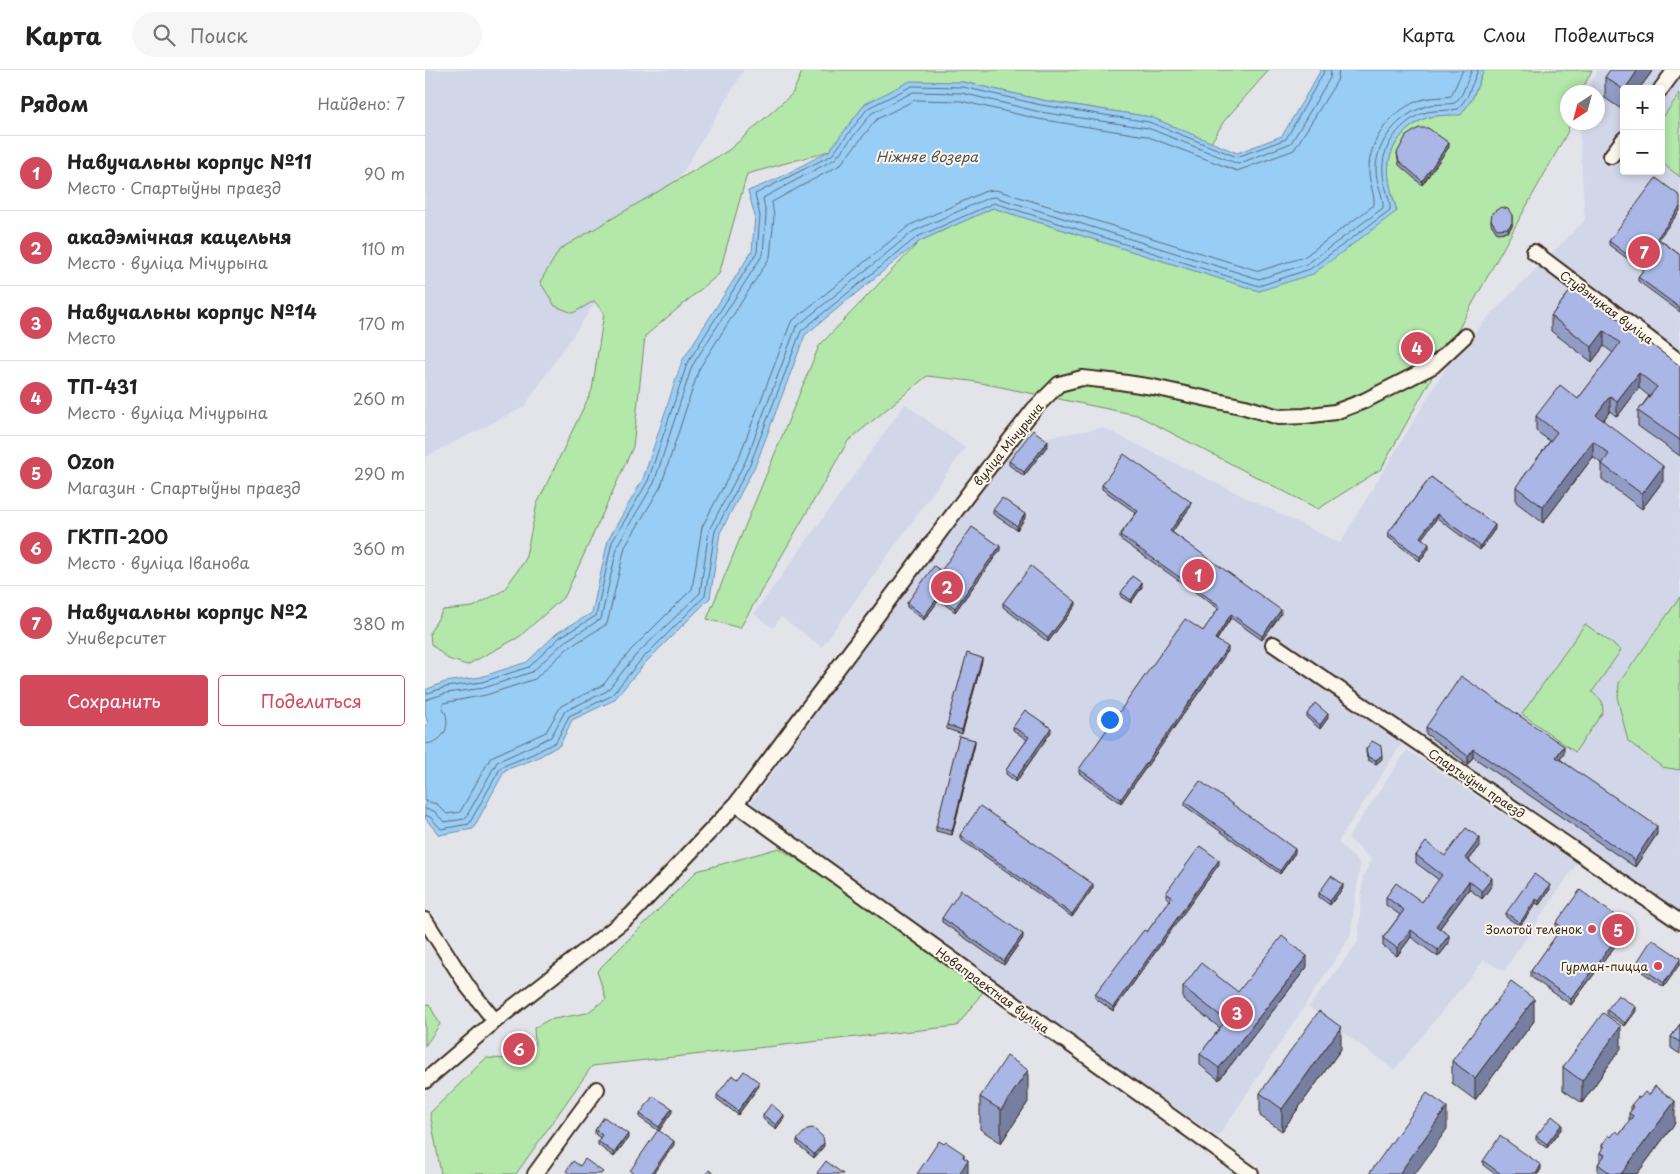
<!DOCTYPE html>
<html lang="ru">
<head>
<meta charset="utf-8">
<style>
	:root { --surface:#fff; --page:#f6f6f6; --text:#222; --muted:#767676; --line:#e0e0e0; --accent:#d1495b }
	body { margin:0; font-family:"Playpen Sans",sans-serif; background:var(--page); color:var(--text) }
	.controls { position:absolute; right:15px; top:15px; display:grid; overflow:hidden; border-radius:5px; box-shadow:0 2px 8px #0003 }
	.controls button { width:45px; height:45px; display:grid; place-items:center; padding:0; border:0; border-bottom:1px solid var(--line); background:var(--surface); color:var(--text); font:25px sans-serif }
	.compass { position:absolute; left:1135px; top:15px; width:45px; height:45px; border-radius:50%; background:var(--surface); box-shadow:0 2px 8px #0003; rotate:216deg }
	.you { position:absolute; left:684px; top:649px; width:18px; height:18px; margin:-12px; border:4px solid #fff; border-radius:50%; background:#1a73e8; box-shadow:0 0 0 8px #1a73e833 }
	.badge { display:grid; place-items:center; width:32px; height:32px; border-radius:50%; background:var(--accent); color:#fff; font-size:16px; font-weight:700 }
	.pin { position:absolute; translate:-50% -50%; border:2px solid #fff; box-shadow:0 1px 5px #0006 }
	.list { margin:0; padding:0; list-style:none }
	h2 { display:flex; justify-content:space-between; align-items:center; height:65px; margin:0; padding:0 20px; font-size:21px }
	h2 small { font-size:16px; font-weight:400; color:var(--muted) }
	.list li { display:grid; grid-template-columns:32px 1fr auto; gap:15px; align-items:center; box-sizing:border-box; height:75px; padding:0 20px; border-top:1px solid var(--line) }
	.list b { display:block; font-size:19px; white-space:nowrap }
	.list p { margin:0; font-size:16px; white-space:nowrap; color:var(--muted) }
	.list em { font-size:16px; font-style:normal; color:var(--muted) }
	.actions { display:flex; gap:10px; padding:15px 20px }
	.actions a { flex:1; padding:11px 0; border:1px solid var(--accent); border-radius:5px; text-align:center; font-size:18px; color:var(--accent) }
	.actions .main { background:var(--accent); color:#fff }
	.icon { flex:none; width:28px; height:28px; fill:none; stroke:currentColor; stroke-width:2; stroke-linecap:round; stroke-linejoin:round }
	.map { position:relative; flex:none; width:1255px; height:1104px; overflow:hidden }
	header { display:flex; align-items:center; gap:30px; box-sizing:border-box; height:70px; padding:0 25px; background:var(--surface); border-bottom:1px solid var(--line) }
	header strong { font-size:24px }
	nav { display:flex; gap:28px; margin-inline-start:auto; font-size:18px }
	.search { width:350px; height:45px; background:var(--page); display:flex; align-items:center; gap:12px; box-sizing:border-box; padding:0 18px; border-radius:28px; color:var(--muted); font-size:19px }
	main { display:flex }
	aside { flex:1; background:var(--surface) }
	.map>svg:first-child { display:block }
	.built { fill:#d1d6e9; fill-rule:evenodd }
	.green { fill:#b3e8aa; stroke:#778964 }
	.water { fill:#98cdf6; stroke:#738ca0 }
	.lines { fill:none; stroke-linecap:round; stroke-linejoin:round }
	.shore { stroke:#606b74; stroke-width:1 }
	.street-casing { stroke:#3b2a1e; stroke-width:18 }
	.street { stroke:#fbf7ec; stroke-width:14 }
	.wall { fill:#919dc6; stroke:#3b2a1e }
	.shaded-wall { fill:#767fa1; stroke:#3b2a1e }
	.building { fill:#a9b6e6; stroke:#3b2a1e }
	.poi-dot { fill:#d1495b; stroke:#fbf7ec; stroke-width:2 }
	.labels { text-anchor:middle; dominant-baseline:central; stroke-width:4; stroke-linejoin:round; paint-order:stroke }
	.street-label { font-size:12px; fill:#3b2a1e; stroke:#fbf7ec }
	.poi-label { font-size:12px; fill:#3b2a1e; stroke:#fbf7ec; text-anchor:end }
	.water-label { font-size:14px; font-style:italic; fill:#525354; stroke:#fbf7ec }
</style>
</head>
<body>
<header>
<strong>Карта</strong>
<div class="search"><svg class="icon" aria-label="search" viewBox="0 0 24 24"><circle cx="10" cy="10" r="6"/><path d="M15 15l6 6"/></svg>Поиск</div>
<nav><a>Карта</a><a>Слои</a><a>Поделиться</a></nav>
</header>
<main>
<aside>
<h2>Рядом<small>Найдено: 7</small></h2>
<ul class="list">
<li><span class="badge">1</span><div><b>Навучальны корпус №11</b><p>Место · Спартыўны праезд</p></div><em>90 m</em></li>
<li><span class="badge">2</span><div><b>акадэмічная кацельня</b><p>Место · вуліца Мічурына</p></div><em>110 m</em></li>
<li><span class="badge">3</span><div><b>Навучальны корпус №14</b><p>Место</p></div><em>170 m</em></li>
<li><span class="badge">4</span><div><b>ТП-431</b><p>Место · вуліца Мічурына</p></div><em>260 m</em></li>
<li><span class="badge">5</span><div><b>Ozon</b><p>Магазин · Спартыўны праезд</p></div><em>290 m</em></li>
<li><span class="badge">6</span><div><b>ГКТП-200</b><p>Место · вуліца Іванова</p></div><em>360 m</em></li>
<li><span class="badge">7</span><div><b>Навучальны корпус №2</b><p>Университет</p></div><em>380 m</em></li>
</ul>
<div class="actions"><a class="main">Сохранить</a><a>Поделиться</a></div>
</aside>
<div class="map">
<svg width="1255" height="1104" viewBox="0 0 1255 1104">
	<rect width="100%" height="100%" fill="#e2e4ea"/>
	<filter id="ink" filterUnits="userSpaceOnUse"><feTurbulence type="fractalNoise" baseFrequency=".02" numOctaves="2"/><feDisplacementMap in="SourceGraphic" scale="10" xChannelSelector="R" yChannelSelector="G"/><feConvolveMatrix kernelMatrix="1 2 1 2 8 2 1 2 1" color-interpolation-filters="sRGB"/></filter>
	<g filter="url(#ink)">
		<path class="built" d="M0 0H319L249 117 99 337 0 387Z
			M1173 0H1255V841L987 658 913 772 935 794 925 867 793 1067 566 911 323 737 589 372 678 358 915 473 1025 291 1066 244 1160 150 1154 53 1172 52V22H1162ZM1199 19H1236V101H1199Z
			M480 334 540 378 397 577 356 547 348 558 329 544Z
			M982 680 1152 793 1079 901 1059 890 969 1000 884 937 933 872 938 807 947 790 923 768Z"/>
		<path class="green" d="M378 0H844L799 51 786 73 726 47 617 30 538 12 440 34 404 81 322 104 294 204 220 266 208 377 140 526 94 567 42 595 23 589 6 574 5 562 18 540 48 537 79 520 100 490 112 434 167 320 179 243 169 231 148 243 130 236 115 212 135 179 304 80 367 24Z
			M1059 0H1167L1156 22H1142V52L1145 53 1142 63 956 399 893 439 712 345 546 311 502 306 423 371 315 558 282 549 394 276 495 171 568 138 835 221 972 141C963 112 956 89 978 64 985 57 994 50 1004 47 1014 45 1026 45 1036 44L1047 29Z
			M1255 23V107L1236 92V50Z
			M1255 527V700L1237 697 1203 671 1193 631 1194 613Z
			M1160 554 1196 580 1167 622 1177 631 1178 642 1150 682 1097 644Z
			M354 778 566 911 532 956 167 996 91 1104H16L5 1043 61 988 94 989 110 974 109 958 123 950 162 943 181 929 172 901 272 801Z
			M4 934 15 954 0 976V935Z"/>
		<path class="water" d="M896 0H1059L1047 29 1036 45C1026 45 1014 45 1004 47 994 50 985 57 978 64 956 89 963 112 972 141L888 204 834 221 568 138 495 171 380 265 331 394 295 463 285 528 220 593 189 630 147 650 135 675 110 689 80 700 48 759 14 765 0 748V656L3 654 0 642V620L20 612 56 607 102 592 132 563 167 543 183 470 218 409 257 291 327 181 330 146 323 121 350 110 404 81 440 34 485 11 538 12 617 30 726 47 812 83 857 66Z"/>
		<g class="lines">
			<path class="shore" d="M0 624 21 617 57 612 104 597 135 567 171 546 187 472 223 411 262 294 332 182 335 146 330 124 407 85 443 38 487 16 538 17 616 35 724 52 812 87 861 69 900 0
				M0 630 22 623 59 618 107 602 139 572 176 549 193 474 229 413 267 296 338 184 341 145 338 128 410 89 447 43 488 22 537 23 615 42 723 58 813 94 866 73 905 8 906 0
				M0 674C16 673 25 660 21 645 19 639 17 638 18 633L61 625 110 609 143 578 182 554 200 477 236 416 274 299 345 187 349 147 347 132 415 95 452 49 490 30 536 31 613 49 721 66 812 101 869 80 912 11 914 0
				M0 731 12 734 22 744 35 742 66 687 121 662 136 636 178 615 206 580 267 519 277 457 314 387 366 252 485 155 561 121 571 120 834 201 879 187 949 135C950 125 944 112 944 101 943 69 969 37 999 29 1007 27 1017 28 1026 26L1038 0
				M0 739 9 741 19 752 40 749 72 692 126 667 140 641 182 621 211 585 275 523 284 460 321 390 371 257 489 161 563 128 570 127 834 209 882 194 958 138C959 126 951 113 951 100 951 72 973 46 999 37 1008 33 1020 35 1030 33L1037 24 1047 0
				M0 745 5 747 16 759 44 754 76 697 108 684 131 672 144 646 186 626 216 590 280 526 290 461 326 392 376 261 492 167 569 133 834 216 885 199 965 140C966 129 958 115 958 103 955 77 977 49 1002 42 1012 40 1023 41 1033 39L1042 27 1053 0"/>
			<g class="street-casing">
				<path id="street" d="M1236 19 1250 0
					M1186 86 1199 69
					M1109 182 1255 292
					M848 574 1255 852
					M311 734 826 1104
					M0 850 43 917 70 951
					M0 1011 70 951 206 845 311 734 547 419 609 339 634 314 657 308 695 312 728 317 820 337 854 347 880 346 910 342 939 331 1008 296 1040 266
					M110 1104 172 1019"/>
			</g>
			<use href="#street" class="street"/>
		</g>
		<path class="wall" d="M1228 0 1214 19H1199V41L1180 28V7Z
			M1024 77 997 115 974 95 972 83Z
			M1087 145V156L1083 162 1072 163 1066 154V150Z
			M1234 169 1255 185V242L1213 211V207L1218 200 1184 175V171Z
			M1149 216 1255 296V386L1213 356V341L1224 326 1214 318 1192 347 1185 341 1178 351 1238 411 1217 439 1177 409V394L1168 387 1118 453 1091 432V417L1125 371 1111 361V346L1153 329 1188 283 1179 276 1167 292 1126 261V246Z
			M1005 276 995 291 980 281V277Z
			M623 375 599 406 584 395V391Z
			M1006 407 1070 459 1055 480 1012 448 997 468 1004 478 995 491 963 467V463Z
			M677 415 766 436 747 462 856 544 837 570 806 548 792 570 803 581 696 733 654 703V699L778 561 794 539 695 469V465L711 443 677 419Z
			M568 440 600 448 592 460 568 444Z
			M575 480 530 542 514 530 499 550 482 537V533L516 501Z
			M717 517 706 533 696 527V523Z
			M578 533 651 535 623 572 578 537Z
			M557 591 537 664 522 659V655Z
			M882 644 903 648 895 659 882 648Z
			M588 657 626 662 591 712 581 704V700L602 670 588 660Z
			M1001 657 1139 684 1135 689 1232 764 1210 797 1048 687 1043 694 1001 664Z
			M550 674 527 765 511 761V757Z
			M941 679 957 689 951 694 943 690 941 683Z
			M760 732 870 783 855 804 760 736Z
			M535 765 668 818 647 847 535 769Z
			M1055 776 1044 790 1067 815 1057 829 1044 819 1015 858 1024 873 1013 887 986 867 972 886 958 876V868L975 845 961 835V827L997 832 1014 810 991 793V785L1020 786Z
			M794 794 688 941 670 928V924L722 862 745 830 741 827V823Z
			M918 818 905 835 894 827V823Z
			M1125 819 1114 835 1111 833 1095 856 1081 847V843Z
			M517 848 598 868 579 895 517 852Z
			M1131 853 1202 860 1146 935 1106 907V901L1135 861 1131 859Z
			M1255 888 1239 917 1211 898V894Z
			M882 897 794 1010 775 995V984L795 958 758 929V917L813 922Z
			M1182 940 1211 941 1200 956 1182 944Z
			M1109 951 1050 1030 1027 1013V991Z
			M1255 954V984L1246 978V967Z
			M84 976 103 978 96 988 84 980Z
			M1196 978 1157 1033 1138 1020V997Z
			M916 979 857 1061 835 1046V1023Z
			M313 1009 334 1016 313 1045 292 1029V1025Z
			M555 1027 603 1032 576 1073 555 1059Z
			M1206 1035 1250 1053 1212 1104H1173V1094L1175 1091V1082L1177 1080V1075L1195 1064 1204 1051V1043L1206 1041Z
			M247 1042 234 1061 215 1048V1044Z
			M338 1045 359 1048 351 1059 338 1049Z
			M1137 1058 1122 1078 1111 1070V1066Z
			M170 1060 203 1068 189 1087 173 1075V1071L175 1068 170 1064Z
			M372 1070 399 1076 389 1088 372 1074Z
			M1058 1091 1116 1099 1113 1104H1070L1058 1095Z"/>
		<path class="shaded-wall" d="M1213 0H1228L1214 19H1200Z
			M1024 73V77L997 115V111Z
			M1255 137V141L1232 171V168Z
			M1087 153V156L1083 162V158Z
			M1179 261V276L1167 292V277Z
			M1005 272V276L995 291V287Z
			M1214 303V318L1192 347V331Z
			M1185 326V341L1171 360V345Z
			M623 371V375L599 406V402Z
			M1168 371V387L1118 453V437Z
			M1238 396V411L1217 439V424Z
			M766 432V436L745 465V461Z
			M600 444V448L592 460V456Z
			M1012 444V448L995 471V467Z
			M1070 455V459L1055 480V476Z
			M1004 474V478L995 491V487Z
			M575 476V480L530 542V538Z
			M717 513V517L706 533V530Z
			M514 526V530L499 550V546Z
			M651 532V535L623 572V568Z
			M856 540V544L837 570V566Z
			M806 544V548L790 572V569Z
			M803 577V581L696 733V729Z
			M557 588V591L537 664V660Z
			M903 644V648L895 659V655Z
			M626 658V662L591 712V708Z
			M550 670V674L527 765V761Z
			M1139 676V684L1131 695V687Z
			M1048 679V687L1043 694V686Z
			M957 685V689L951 694V690Z
			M1232 756V764L1210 797V790Z
			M1055 768V776L1040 795V788Z
			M870 779V783L855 804V801Z
			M794 790V794L688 941V937Z
			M1067 808V815L1057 829V821Z
			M1044 811V819L1011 863V856Z
			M668 814V818L647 847V844Z
			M918 814V818L905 835V831Z
			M1125 815V819L1114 835V831Z
			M1111 829V833L1095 856V853Z
			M1202 854V860L1146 935V929Z
			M986 860V867L972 886V878Z
			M598 864V868L579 895V891Z
			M1024 865V873L1013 887V880Z
			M882 886V897L794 1010V998Z
			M1255 890V894L1239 917V913Z
			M1109 929V951L1050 1030V1008Z
			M1211 937V941L1200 956V953Z
			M1196 956V978L1157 1033V1011Z
			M916 957V979L857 1061V1039Z
			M103 974V978L96 988V984Z
			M603 1000V1032L576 1073V1040Z
			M334 1012V1016L313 1045V1041Z
			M1250 1031V1053L1212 1104H1196Z
			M1022 1037V1059L990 1104H974Z
			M247 1038V1042L234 1061V1057Z
			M359 1045V1048L351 1059V1055Z
			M1137 1054V1058L1122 1078V1074Z
			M203 1064V1068L189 1087V1083Z
			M249 1071V1075L228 1104H226Z
			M399 1073V1076L389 1088V1084Z
			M539 1084V1095L543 1090V1104H534L538 1087Z
			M1116 1095V1099L1113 1104H1111Z"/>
		<path class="building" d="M1185 0H1213L1200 19H1199V20L1180 7Z
			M994 58H1003L1024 73 997 111 974 91 972 83 981 66Z
			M1231 108 1255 126V137L1232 168 1255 185V238L1213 207 1220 198 1184 171Z
			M1076 137 1083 139 1087 145V153L1083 158 1072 159 1066 150 1067 143Z
			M1149 216 1255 296V370L1213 341 1232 317 1214 303 1192 331 1185 326 1171 345 1238 396 1217 424 1177 394 1184 384 1168 371 1118 437 1091 417 1132 362 1111 346 1135 315 1153 329 1195 273 1179 261 1167 277 1126 246Z
			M990 261 1005 272 995 287 980 277Z
			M608 360 623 371 599 402 584 391Z
			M699 384 766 432 745 461 856 540 837 566 806 544 790 569 803 577 696 729 654 699 760 549 778 561 795 536 695 465 713 441 677 415Z
			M1006 407 1070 455 1055 476 1012 444 995 467 1004 474 995 487 963 463Z
			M577 428 600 444 592 456 568 440Z
			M547 457 575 476 530 538 514 526 499 546 482 533 509 496 516 501Z
			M606 496 651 532 623 568 578 533Z
			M707 506 717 513 706 530 696 523Z
			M542 583 557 588 537 660 522 655Z
			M1036 606 1139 676 1131 687 1232 756 1210 790 1048 679 1043 686 1001 657Z
			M890 633 903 644 895 655 882 644Z
			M600 640 626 658 591 708 581 700 604 667 588 657Z
			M534 666 550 670 527 761 511 757Z
			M947 671 956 676 957 685 951 690 943 687 941 679Z
			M775 711 870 779 855 801 760 732Z
			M555 736 668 814 647 844 535 765Z
			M1041 758 1055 768 1040 788 1067 808 1057 821 1044 811 1011 856 1024 865 1013 880 986 860 972 878 958 868 979 840 961 827 971 813 997 832 1017 805 991 785 1001 772 1020 786Z
			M775 776 794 790 688 937 670 924 719 860 722 862 747 827 741 823Z
			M1109 804 1125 815 1114 831 1111 829 1095 853 1081 843Z
			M906 806 918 814 905 831 894 823Z
			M536 820 598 864 579 891 517 848Z
			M1155 820 1202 854 1146 929 1106 901 1137 857 1131 853Z
			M857 866 882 886 794 998 775 984 801 950 758 917 776 893 813 922Z
			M1227 869 1255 888V890L1239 913 1211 894Z
			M1086 912 1109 929 1050 1008 1027 991Z
			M1193 925 1211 937 1200 953 1182 940Z
			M894 941 916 957 857 1039 835 1023Z
			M1178 943 1196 956 1157 1011 1138 997Z
			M1255 954V972L1246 967Z
			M91 966 103 974 96 984 84 976Z
			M582 986 603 1000 576 1040 555 1027Z
			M319 1001 334 1012 313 1041 292 1025 307 1005 313 1009Z
			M1230 1016 1250 1031 1196 1104H1186L1173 1094 1180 1085 1175 1082 1179 1077 1177 1075 1184 1065 1186 1067 1191 1061 1195 1064 1208 1046 1204 1043 1209 1037 1206 1035 1213 1027 1215 1028 1220 1022 1224 1025Z
			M1002 1023 1022 1037 974 1104H944Z
			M228 1026 247 1038 234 1057 215 1044Z
			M346 1034 359 1045 351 1055 338 1045Z
			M1127 1046 1137 1054 1122 1074 1111 1066Z
			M179 1047 203 1064 189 1083 173 1071 177 1065 170 1060Z
			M388 1058 398 1067 399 1073 389 1084 372 1070 382 1059Z
			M233 1060 249 1071 226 1104H209L205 1101Z
			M1075 1066 1116 1095 1111 1104H1076L1058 1091Z
			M514 1071 519 1074 521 1072 539 1084 538 1087 543 1090 534 1104H492Z
			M160 1089 178 1102 176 1104H145L141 1101 148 1091 155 1096Z
			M401 1091 418 1104H393L392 1103Z
			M284 1100 289 1104H281Z"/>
	</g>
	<g class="poi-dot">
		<circle cx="1167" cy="859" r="5"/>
		<circle cx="1233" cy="896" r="5"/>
	</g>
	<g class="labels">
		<g class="street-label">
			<text transform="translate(1182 237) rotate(37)">Студэнцкая вуліца</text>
			<text transform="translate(583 374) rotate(-51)">вуліца Мічурына</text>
			<text transform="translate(1052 713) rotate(34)">Спартыўны праезд</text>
			<text transform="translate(568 920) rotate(36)">Новапраектная вуліца</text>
		</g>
		<g class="poi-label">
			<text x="1157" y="859">Золотой теленок</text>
			<text x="1223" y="896">Гурман-пицца</text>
		</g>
		<g class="water-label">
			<text x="502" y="86">Ніжняе возера</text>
		</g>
	</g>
</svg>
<div class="controls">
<button>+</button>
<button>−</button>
</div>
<svg class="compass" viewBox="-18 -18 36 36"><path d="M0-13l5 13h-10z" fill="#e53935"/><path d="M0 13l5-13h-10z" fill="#767676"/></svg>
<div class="you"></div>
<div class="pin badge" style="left:773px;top:505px">1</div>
<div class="pin badge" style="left:522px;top:517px">2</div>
<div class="pin badge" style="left:812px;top:943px">3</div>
<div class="pin badge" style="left:992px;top:278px">4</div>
<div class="pin badge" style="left:1193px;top:860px">5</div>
<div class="pin badge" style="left:94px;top:979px">6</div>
<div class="pin badge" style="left:1219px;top:182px">7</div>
</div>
</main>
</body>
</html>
